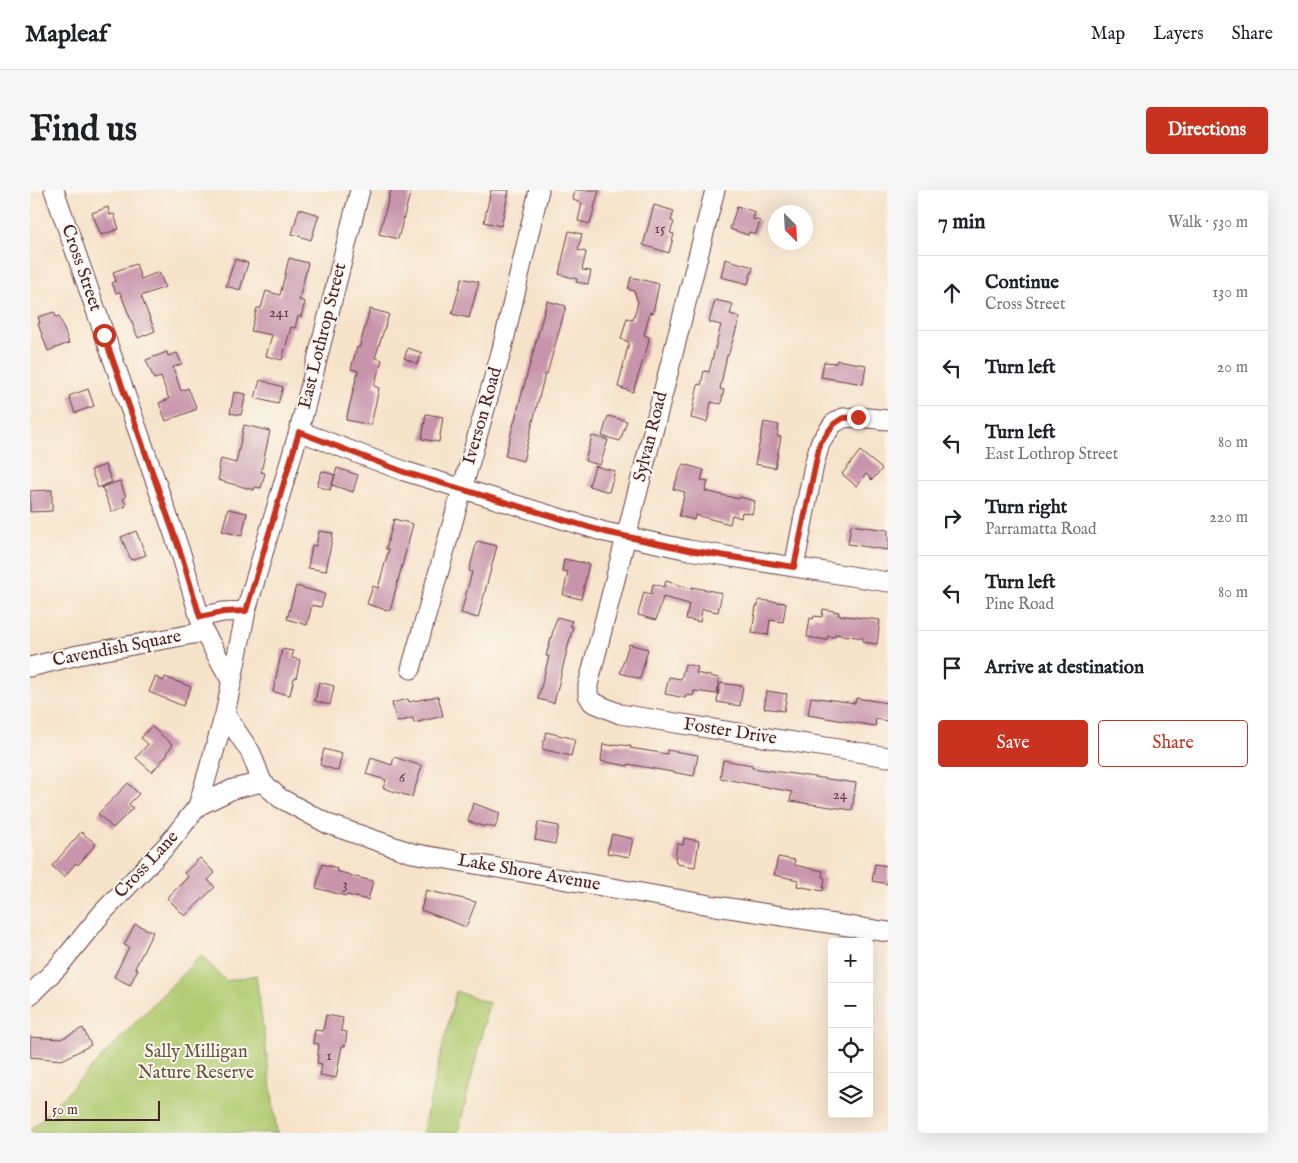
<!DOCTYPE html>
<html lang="en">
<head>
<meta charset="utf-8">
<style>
	:root { --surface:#fff; --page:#f6f6f6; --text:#202124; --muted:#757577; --line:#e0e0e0; --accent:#c8321e }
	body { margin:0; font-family:"IM FELL English",serif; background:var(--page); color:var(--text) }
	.controls { position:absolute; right:15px; bottom:15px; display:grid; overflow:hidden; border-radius:5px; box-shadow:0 5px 20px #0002 }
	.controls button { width:45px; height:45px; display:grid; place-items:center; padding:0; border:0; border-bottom:1px solid var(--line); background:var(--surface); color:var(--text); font:25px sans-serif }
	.compass { position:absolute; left:738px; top:15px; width:45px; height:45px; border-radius:50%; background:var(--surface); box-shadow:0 5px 20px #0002; rotate:156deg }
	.scale { position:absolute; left:15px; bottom:12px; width:115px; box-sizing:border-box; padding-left:5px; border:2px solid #4a1f2b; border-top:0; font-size:14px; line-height:18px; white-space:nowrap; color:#4a1f2b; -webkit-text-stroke:4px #fbf7ec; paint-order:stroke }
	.stop { position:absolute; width:15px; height:15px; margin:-11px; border:4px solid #c8321e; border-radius:50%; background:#fff }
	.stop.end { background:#c8321e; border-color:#fff; box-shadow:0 1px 5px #0008 }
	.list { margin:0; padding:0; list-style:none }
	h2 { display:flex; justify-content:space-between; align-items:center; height:65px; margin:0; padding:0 20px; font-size:21px }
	h2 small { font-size:16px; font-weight:400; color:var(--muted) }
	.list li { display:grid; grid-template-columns:32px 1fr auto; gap:15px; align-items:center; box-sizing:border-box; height:75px; padding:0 20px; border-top:1px solid var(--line) }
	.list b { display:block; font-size:19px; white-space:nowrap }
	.list p { margin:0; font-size:16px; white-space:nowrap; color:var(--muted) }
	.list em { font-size:16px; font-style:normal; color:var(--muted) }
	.actions { display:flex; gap:10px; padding:15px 20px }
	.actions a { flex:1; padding:11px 0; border:1px solid var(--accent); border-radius:5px; text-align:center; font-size:18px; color:var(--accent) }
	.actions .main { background:var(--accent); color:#fff }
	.icon { flex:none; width:28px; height:28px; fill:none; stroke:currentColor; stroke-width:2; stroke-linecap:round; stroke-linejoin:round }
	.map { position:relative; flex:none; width:858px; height:943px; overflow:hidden; border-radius:5px }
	header { display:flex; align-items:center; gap:30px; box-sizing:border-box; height:70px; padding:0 25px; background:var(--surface); border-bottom:1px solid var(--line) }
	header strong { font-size:24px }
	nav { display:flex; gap:28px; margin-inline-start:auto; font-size:18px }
	.intro { display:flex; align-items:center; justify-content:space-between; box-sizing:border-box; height:120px; padding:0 30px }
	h1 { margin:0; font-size:35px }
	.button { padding:12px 22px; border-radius:5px; background:var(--accent); color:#fff; font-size:18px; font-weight:700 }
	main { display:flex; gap:30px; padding:0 30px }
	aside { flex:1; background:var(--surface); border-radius:5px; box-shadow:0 5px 20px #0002 }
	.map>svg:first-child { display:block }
	.green { fill:#b1cc72; stroke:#7e764e }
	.building { fill:#c894ab }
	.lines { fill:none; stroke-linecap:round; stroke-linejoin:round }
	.street-casing { stroke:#643c43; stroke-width:21 }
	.street { stroke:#fff; stroke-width:19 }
	.route { stroke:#c8321e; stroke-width:6 }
	.labels { text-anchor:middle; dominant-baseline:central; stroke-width:4; stroke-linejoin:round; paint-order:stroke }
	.number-label { font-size:15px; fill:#6a3c4b }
	.street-label { font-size:18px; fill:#4a1f2b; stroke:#fbf7ec }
	.park-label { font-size:18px; fill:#695340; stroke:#fbf7ec }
</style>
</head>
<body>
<header>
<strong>Mapleaf</strong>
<nav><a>Map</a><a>Layers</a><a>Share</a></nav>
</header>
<div class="intro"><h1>Find us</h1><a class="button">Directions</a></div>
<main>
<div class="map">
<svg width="858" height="943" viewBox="0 0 858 943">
	<rect width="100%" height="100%" fill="#fbf7ec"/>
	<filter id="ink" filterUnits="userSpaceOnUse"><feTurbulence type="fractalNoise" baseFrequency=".02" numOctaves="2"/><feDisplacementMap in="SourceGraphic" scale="10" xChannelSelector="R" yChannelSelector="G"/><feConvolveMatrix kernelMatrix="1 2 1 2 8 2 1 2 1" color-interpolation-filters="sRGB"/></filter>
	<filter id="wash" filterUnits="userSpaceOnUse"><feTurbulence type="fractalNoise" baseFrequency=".0096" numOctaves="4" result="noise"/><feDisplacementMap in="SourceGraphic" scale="20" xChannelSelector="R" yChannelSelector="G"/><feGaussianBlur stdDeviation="1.12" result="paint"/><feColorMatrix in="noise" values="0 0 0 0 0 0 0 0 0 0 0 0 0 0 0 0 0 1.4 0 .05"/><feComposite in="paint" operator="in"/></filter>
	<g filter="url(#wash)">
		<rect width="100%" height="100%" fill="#f6e3ca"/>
		<path class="green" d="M171 765 196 791 226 785 247 943H0V941Z
			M426 801 459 813 428 943H392Z"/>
		<g id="blocks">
			<path class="building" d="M361 0H381L368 49 349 44Z
				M461 0H479L471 36 454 32Z
				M545 0H569L560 34 548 31 552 13 543 10Z
				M624 15 644 21 641 31 644 32 640 43 644 44 639 63 613 55Z
				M707 16 725 22 723 29 730 31 726 44 719 42 718 45 700 39Z
				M78 17 80 25 84 24 89 39 71 45 62 23Z
				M269 19 289 25 281 50 262 44Z
				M539 41 552 44 548 60 556 62 552 80 561 81 558 94 546 92 547 89 529 84Z
				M259 68 278 73 269 110 275 112 271 127 268 126 265 138 261 137 252 170 236 166 242 145 221 141 227 118H231L236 101 250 105Z
				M205 69 218 73 210 100 196 96Z
				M695 69 723 77 718 94 691 87Z
				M106 74 111 89 129 82 135 97 111 106 125 141 108 148 90 102 86 103 82 93 86 91 83 82Z
				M601 87 629 94 623 123 620 122 614 145 619 147 618 155 603 202 588 197 599 152 591 149 597 128 603 130 608 112 604 101 598 99Z
				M432 88 449 92 439 128 422 124Z
				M685 110 703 114 700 124 710 127 698 166 697 165 690 199 694 200 691 214 681 212 677 232 661 228 668 194 671 195 674 181 679 182 691 135 679 132Z
				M517 111 536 116 517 184H515L493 271 475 266Z
				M340 119 359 124 345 168 352 170 344 196 349 198 341 235 316 230 328 181 321 179 327 157 329 158Z
				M24 122 26 127 29 126 39 153 18 161 8 134 10 133 8 127Z
				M378 158 392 163 387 174 374 168Z
				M137 162 138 166 147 163 152 174 143 177 151 201 158 198 167 219 136 231 129 213 139 209 131 187 124 189 116 170Z
				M807 170 836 175 833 194 791 187 794 172 806 173Z
				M230 190 253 197 248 214 225 208Z
				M58 199 64 216 45 223 39 206Z
				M204 202 216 204 211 225 200 223Z
				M396 224 413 227 409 252 392 249Z
				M578 226 597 231 590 251 572 246Z
				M734 232 749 235 747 246 751 247 745 278 725 274Z
				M214 235 240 241 231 282 235 283 231 298 225 297 224 300 188 290 190 281 188 280 191 269 206 273Z
				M562 246 578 250 570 275 555 271Z
				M830 261 852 279 842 290 836 284 826 296 812 284Z
				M653 274 674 280 671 290 678 291 675 301 709 309 710 307 725 311 722 324 712 322 711 328 702 325 700 334 665 325 664 330 649 326 655 302 643 299Z
				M75 275 82 292 68 298 61 280Z
				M565 276 585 281 579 302 559 296Z
				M307 278 328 285 323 302 302 295Z
				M292 281 305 285 300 300 287 296Z
				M90 291 96 307 93 308 96 316 82 322 72 297Z
				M22 300V321L0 322V301Z
				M198 319 217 323 212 346 192 341Z
				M364 329 383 334 360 421 337 414 343 396 348 398 359 359H356Z
				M821 335 858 340V360L818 354Z
				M106 341 116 365 101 370 91 347Z
				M289 341 303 343 296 381 278 378 282 355 286 356Z
				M447 351 467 356 448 428 431 423 442 382 439 381Z
				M534 369 559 374 551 409 533 405 538 382 532 381Z
				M636 391 662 399V397L692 403 688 422 672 419 670 432 656 429 659 414 633 407 626 430 608 425 614 402 621 404 623 394 634 397Z
				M266 396 295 404 291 417 282 415 277 435 257 429Z
				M729 410 756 413 753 432 740 430 738 445 722 443 726 416H728Z
				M793 419 809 422 808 425 850 430 847 454 833 452V448L805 444V447L798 446 797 450 777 447 780 428 783 429 784 426 792 427Z
				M527 427 542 431 540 436H543L524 513 508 509 519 466H516Z
				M599 454 618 459 610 489 590 483Z
				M252 459 263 461 262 468 270 470 266 488H264L260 505 243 502Z
				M655 474 668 477 666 483 689 488 687 504 664 501 663 506 656 505 655 508 635 504 639 487 651 489Z
				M125 487 134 491 135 487 161 497 153 516 119 502Z
				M289 492 304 496 300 515 285 511Z
				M690 493 713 496 710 516 687 512Z
				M737 501 757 504 754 521 734 518Z
				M408 506 413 526 384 533 383 528 367 532 362 513 378 509 379 512Z
				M781 507 825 513 826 508 858 513V531L846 529 845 536 778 525Z
				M121 536 143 555 136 563 138 564 122 582 106 568 118 554 111 548Z
				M516 542 545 549 541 566 512 559Z
				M573 554 584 556V554L601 556 600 558 637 564V560L668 565 664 586 598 574V576L571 571Z
				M294 559 312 564 308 581 290 575Z
				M364 567 392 576 382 607 353 598 356 590 336 584 341 568 362 575Z
				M693 570 722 575V578L826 593 822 620 760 611 762 602 690 588Z
				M98 593 109 604 99 614 103 618 83 638 68 624Z
				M443 613 470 623 465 638 456 635 455 637 438 631Z
				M508 632 529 636 525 654 505 650Z
				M51 642 66 654 48 675 46 673 34 687 22 676Z
				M582 644 603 649 599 667 577 663Z
				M654 648 669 651 665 677 647 674 645 669 647 654 653 655Z
				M748 667 765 670 764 675 793 681 792 687 795 688 793 701 767 696 768 690 744 685Z
				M170 668 185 683 178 690 185 697 155 726 137 708 158 687 154 683Z
				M292 674 307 678 306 681 321 685V686L343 691 338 710 317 705 316 706 286 698Z
				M845 674 858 676V694L842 691Z
				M396 700 446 712 436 737 391 720Z
				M105 734 123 742 105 778 108 779 100 795 84 787 99 757 94 755Z
				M296 825 313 828 311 841 317 842 315 856H312L306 888 290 885 292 874 287 873 289 854 283 853 285 840 293 841Z
				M53 838 61 855 32 870 0 867V847L31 849Z"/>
		</g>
	</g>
	<g filter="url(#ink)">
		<use href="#blocks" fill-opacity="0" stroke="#643c43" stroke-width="1"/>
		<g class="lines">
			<g class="street-casing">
				<path id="street" d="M24 0 152 367 174 442 202 492
					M685 0 558 495V505L562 512 590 524 858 567
					M269 241 374 281 575 342 659 360 858 392
					M764 377 784 275 790 253 803 234 813 228 828 227 858 230
					M170 427 193 422 216 421
					M0 477 48 465 174 442
					M381 479 472 159 509 0
					M195 524 221 563 232 592 250 608 298 634 382 663 686 716 858 742
					M168 616 203 599 232 592
					M0 805 28 777 73 722 139 653 168 616 195 524 216 421 269 241 330 0"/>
			</g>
			<use href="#street" class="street"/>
		</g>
	</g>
	<g class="lines" filter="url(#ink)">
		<path class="route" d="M74 145 152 367 170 427 193 422 216 421 269 242 374 282 575 342 659 360 764 377 790 253 804 234 813 228 828 227"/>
	</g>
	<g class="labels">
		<g class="number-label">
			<text x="630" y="38">15</text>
			<text x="249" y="122">241</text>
			<text x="372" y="587">6</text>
			<text x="810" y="604">24</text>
			<text x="315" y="694">3</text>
			<text x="299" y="865">1</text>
		</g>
		<g class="street-label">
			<text transform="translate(51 78) rotate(71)">Cross Street</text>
			<text transform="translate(293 146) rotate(-76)">East Lothrop Street</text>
			<text transform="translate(453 226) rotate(-74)">Iverson Road</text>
			<text transform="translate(621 247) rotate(-76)">Sylvan Road</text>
			<text transform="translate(87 459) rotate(-11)">Cavendish Square</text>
			<text transform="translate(700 542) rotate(9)">Foster Drive</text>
			<text transform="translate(117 675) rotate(-47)">Cross Lane</text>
			<text transform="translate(499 683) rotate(10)">Lake Shore Avenue</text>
		</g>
		<g class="park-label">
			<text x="166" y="862">Sally Milligan<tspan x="166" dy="21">Nature Reserve</tspan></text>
		</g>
	</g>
</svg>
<div class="controls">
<button>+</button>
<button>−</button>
<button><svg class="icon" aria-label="locate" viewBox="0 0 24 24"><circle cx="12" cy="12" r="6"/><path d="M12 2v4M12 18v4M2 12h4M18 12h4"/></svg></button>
<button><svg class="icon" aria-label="layers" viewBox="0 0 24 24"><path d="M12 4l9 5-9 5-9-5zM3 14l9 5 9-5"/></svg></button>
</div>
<svg class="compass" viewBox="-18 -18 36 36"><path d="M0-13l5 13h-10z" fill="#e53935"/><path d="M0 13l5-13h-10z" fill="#757577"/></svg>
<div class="scale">50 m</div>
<div class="stop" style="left:74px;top:145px"></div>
<div class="stop end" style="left:828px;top:227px"></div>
</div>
<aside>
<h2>7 min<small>Walk · 530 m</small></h2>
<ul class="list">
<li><svg class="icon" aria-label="ahead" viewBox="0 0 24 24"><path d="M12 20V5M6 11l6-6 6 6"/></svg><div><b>Continue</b><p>Cross Street</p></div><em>130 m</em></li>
<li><svg class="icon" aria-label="left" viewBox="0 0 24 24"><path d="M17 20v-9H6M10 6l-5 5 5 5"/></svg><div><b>Turn left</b></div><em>20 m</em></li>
<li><svg class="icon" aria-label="left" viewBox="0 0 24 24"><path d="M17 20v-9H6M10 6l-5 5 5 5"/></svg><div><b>Turn left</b><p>East Lothrop Street</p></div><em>80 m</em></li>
<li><svg class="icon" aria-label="right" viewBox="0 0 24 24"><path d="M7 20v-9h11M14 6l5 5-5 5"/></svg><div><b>Turn right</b><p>Parramatta Road</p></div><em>220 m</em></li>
<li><svg class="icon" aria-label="left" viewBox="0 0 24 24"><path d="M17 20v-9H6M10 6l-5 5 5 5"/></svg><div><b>Turn left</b><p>Pine Road</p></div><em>80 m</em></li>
<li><svg class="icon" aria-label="arrive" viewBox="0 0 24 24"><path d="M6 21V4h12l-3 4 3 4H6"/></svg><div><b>Arrive at destination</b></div></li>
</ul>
<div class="actions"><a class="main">Save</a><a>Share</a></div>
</aside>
</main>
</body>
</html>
